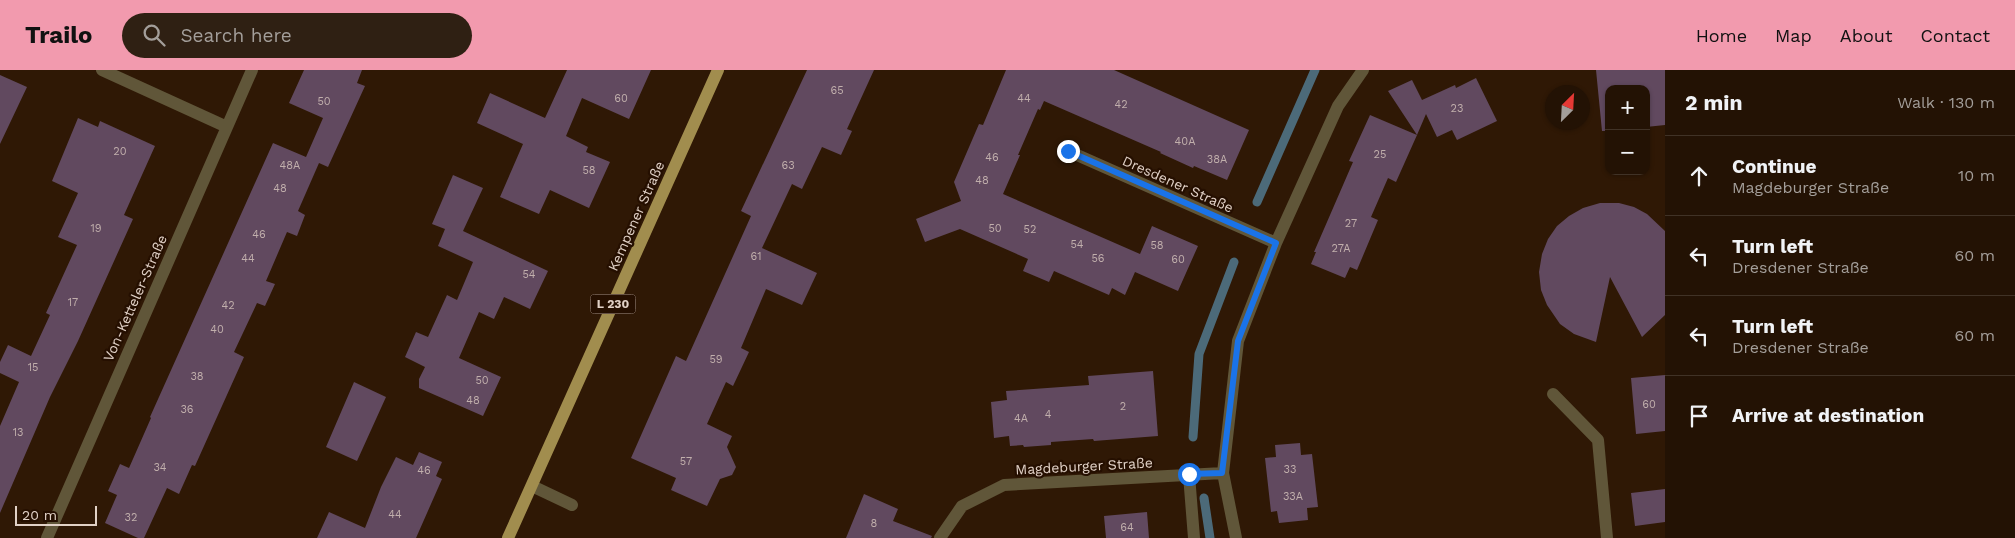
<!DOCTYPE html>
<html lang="en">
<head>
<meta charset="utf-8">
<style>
	:root { --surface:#231204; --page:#2f2013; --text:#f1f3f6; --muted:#a39e9a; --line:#403226; --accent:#f29aae }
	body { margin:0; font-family:"Work Sans",sans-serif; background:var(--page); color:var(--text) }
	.controls { position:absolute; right:15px; top:15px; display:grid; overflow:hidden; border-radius:10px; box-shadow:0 1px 4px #0004 }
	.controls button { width:45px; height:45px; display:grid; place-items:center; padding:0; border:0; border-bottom:1px solid var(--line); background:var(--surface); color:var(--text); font:25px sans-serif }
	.compass { position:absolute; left:1545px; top:15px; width:45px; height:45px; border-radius:50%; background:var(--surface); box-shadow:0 1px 4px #0004; rotate:24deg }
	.scale { position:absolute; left:15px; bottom:12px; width:82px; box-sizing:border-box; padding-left:5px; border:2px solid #e1d1c6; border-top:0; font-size:14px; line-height:18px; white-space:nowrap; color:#e1d1c6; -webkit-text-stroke:4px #250f00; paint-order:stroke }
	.stop { position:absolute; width:15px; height:15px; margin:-11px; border:4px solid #1a73e8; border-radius:50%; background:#fff }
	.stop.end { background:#1a73e8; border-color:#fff; box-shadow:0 1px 5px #0008 }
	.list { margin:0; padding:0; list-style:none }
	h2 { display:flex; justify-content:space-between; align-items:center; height:65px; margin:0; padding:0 20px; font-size:21px }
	h2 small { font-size:16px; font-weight:400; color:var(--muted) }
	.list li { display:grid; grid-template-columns:32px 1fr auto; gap:15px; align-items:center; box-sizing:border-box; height:80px; padding:0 20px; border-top:1px solid var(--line) }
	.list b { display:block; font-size:19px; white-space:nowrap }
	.list p { margin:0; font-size:16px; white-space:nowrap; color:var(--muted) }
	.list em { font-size:16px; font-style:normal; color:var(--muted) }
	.icon { flex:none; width:28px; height:28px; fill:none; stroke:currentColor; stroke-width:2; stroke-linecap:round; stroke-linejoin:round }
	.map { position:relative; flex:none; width:1665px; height:468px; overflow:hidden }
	header { display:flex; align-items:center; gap:30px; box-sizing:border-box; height:70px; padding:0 25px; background:var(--accent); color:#111 }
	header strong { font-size:24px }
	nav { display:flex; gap:28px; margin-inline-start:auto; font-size:18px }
	.search { width:350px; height:45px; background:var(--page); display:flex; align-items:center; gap:12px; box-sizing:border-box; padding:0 18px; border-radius:28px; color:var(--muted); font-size:19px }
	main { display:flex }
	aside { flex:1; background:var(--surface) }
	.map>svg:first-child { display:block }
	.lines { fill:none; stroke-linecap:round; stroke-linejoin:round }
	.stream { stroke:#4c6a79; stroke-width:9 }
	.building { fill:#61495f }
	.minor { stroke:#605639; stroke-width:12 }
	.major { stroke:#a18d4e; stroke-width:12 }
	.route { stroke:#1a73e8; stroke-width:6 }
	.labels { text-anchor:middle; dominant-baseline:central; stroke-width:4.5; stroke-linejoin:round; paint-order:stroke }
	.number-label { font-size:11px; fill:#c1afac }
	.shield { fill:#250f00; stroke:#a9978b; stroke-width:1 }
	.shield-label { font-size:12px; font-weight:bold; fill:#e1d1c6 }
	.street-label { font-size:14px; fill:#e1d1c6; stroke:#250f00 }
</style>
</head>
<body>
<header>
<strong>Trailo</strong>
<div class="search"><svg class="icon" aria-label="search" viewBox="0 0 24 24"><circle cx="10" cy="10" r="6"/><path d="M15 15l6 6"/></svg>Search here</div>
<nav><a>Home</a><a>Map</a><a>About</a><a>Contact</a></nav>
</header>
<main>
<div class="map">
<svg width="1665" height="468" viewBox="0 0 1665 468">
	<rect width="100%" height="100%" fill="#2f1805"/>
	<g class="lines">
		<path class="stream" d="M1257 132 1315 0
			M1193 367 1199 284 1234 192
			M1204 428 1210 468"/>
	</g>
	<path class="building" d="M304 0H362L357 13 365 16 328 97 319 93 298 141 305 145 297 166 287 162 266 211 275 214 265 236 257 233 234 282 244 287 195 396 192 395 179 424 167 418 144 468H138L105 453 117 425 108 421 120 394 129 398 151 348 150 347 273 73 306 87 323 48 289 33Z
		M567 0H651L629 49 582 28 566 66 588 77 586 82 610 92 589 138 550 120 539 144 500 127 523 74 477 53 490 23 545 48Z
		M807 0H874L847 59 852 61 841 85 822 77 802 119 792 114 762 178 817 203 802 235 766 219 741 278 749 282 733 316 726 312 707 354 732 366 727 377 736 397 732 405 720 409 707 436 671 420 676 408 631 388 676 286 686 291 751 146 741 141Z
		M1006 0H1114L1249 60 1227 110 1194 96 1193 98 1160 83 1161 82 1044 31 1040 40 1038 39 1018 85H1020L1003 124 1140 184 1152 156 1198 176 1178 221 1135 202 1125 225 1112 218 1109 225 1054 201 1049 212 1023 201 1028 189 960 159 925 172 916 149 961 131 954 112 979 54 983 55Z
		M1596 0H1665V55L1646 57V19H1609V61H1602Z
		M0 5 27 17 0 74Z
		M1476 8 1497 51 1457 70 1452 60 1437 67 1426 44 1417 65 1388 21 1412 10 1422 30 1455 15 1456 18Z
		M1370 45 1417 65 1396 112 1388 108 1371 147 1378 150 1357 200 1350 197 1345 208 1311 194 1316 182H1314L1353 92 1349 91Z
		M78 48 98 57 100 51 155 76 124 145 133 149 78 271 50 327 0 443V356L19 312 0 303V292L8 275 31 286 50 245 46 243 77 175 58 167 78 123 52 111Z
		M453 105 483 118 463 161 548 201 530 239 504 227 494 249 479 242 459 288 501 307 483 346 419 318V309L425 297 405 287 416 262 428 267 447 225 457 230 473 192 438 176 445 159 432 154Z
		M1600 133H1619L1634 137 1647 144 1665 161V245L1642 267 1610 207 1596 272 1574 264 1560 254 1547 235 1541 220 1539 202 1542 184 1548 169 1557 156 1569 146 1583 138Z
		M1153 301 1158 366 1094 371 1093 369 1051 372V375L1024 377 1023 375 1010 376 1009 366 994 368 991 332 1007 330 1006 321 1089 315 1088 306Z
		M1665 305V361L1636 364 1631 308Z
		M354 312 386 327 357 391 326 377Z
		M1300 373 1301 385 1312 384 1318 437 1307 438 1308 450 1279 453 1277 441 1271 442 1265 388 1276 387 1275 375Z
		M419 382 442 392 436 406 442 409 416 468H317L329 442 365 458 381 417 396 387 413 395Z
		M1665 419V452L1635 456 1631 423Z
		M864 424 898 439 893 451 932 466 931 468H846Z
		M1147 442 1149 468H1106L1104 446Z"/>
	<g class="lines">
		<path class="minor" d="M102 0 227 57
			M1068 81 1276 173
			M1553 324 1598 370 1607 468
			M1189 405 1194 468
			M532 416 572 435
			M47 468 252 0
			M940 468 962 436 1004 415 1223 403
			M1236 468 1223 403 1238 271 1276 173 1338 36 1363 0"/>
		<path class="major" d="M508 468 718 0"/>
	</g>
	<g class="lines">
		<path class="route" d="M1068 81 1276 173 1238 271 1222 403 1189 404"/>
	</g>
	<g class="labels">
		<g class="number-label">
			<text x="837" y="20">65</text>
			<text x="621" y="28">60</text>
			<text x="1024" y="28">44</text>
			<text x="324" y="31">50</text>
			<text x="1121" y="34">42</text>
			<text x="1457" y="38">23</text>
			<text x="1185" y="71">40A</text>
			<text x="120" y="81">20</text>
			<text x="1380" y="84">25</text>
			<text x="992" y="87">46</text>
			<text x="1217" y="89">38A</text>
			<text x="290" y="95">48A</text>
			<text x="788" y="95">63</text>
			<text x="589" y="100">58</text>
			<text x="982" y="110">48</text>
			<text x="280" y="118">48</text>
			<text x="1351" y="153">27</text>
			<text x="96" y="158">19</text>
			<text x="995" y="158">50</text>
			<text x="1030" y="159">52</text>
			<text x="259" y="164">46</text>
			<text x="1077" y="174">54</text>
			<text x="1157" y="175">58</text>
			<text x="1341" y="178">27A</text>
			<text x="756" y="186">61</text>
			<text x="248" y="188">44</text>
			<text x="1098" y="188">56</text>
			<text x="1178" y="189">60</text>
			<text x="529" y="204">54</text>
			<text x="73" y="232">17</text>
			<text x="228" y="235">42</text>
			<text x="217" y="259">40</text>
			<text x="716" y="289">59</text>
			<text x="33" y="297">15</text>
			<text x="197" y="306">38</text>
			<text x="482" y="310">50</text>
			<text x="473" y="330">48</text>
			<text x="1649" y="334">60</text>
			<text x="1123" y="336">2</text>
			<text x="187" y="339">36</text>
			<text x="1048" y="344">4</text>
			<text x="1021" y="348">4A</text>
			<text x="18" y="362">13</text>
			<text x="686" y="391">57</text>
			<text x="160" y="397">34</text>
			<text x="1290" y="399">33</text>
			<text x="424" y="400">46</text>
			<text x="1293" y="426">33A</text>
			<text x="395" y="444">44</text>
			<text x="131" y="447">32</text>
			<text x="874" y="453">8</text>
			<text x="1127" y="457">64</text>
		</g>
		<rect class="shield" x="590.5" y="224.5" width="45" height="19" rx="4"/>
		<g class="shield-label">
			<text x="613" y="234">L 230</text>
		</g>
		<g class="street-label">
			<text transform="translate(1178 114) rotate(24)">Dresdener Straße</text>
			<text transform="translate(636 146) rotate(-66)">Kempener Straße</text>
			<text transform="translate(135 228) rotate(-66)">Von-Ketteler-Straße</text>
			<text transform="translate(1084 396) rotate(-3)">Magdeburger Straße</text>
		</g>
	</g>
</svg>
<div class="controls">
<button>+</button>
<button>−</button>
</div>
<svg class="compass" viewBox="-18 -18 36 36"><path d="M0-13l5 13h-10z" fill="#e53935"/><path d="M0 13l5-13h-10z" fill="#a39e9a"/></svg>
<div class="scale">20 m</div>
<div class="stop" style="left:1189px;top:404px"></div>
<div class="stop end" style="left:1068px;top:81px"></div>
</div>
<aside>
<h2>2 min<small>Walk · 130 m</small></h2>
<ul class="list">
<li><svg class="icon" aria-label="ahead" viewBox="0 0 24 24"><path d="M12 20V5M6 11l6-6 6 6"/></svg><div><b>Continue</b><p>Magdeburger Straße</p></div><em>10 m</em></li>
<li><svg class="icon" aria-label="left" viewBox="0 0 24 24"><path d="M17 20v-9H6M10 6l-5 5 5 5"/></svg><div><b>Turn left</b><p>Dresdener Straße</p></div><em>60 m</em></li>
<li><svg class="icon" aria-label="left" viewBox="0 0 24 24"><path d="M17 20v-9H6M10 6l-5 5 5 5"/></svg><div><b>Turn left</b><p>Dresdener Straße</p></div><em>60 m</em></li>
<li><svg class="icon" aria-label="arrive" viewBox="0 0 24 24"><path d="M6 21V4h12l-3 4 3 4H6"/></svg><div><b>Arrive at destination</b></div></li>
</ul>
</aside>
</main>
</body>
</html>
